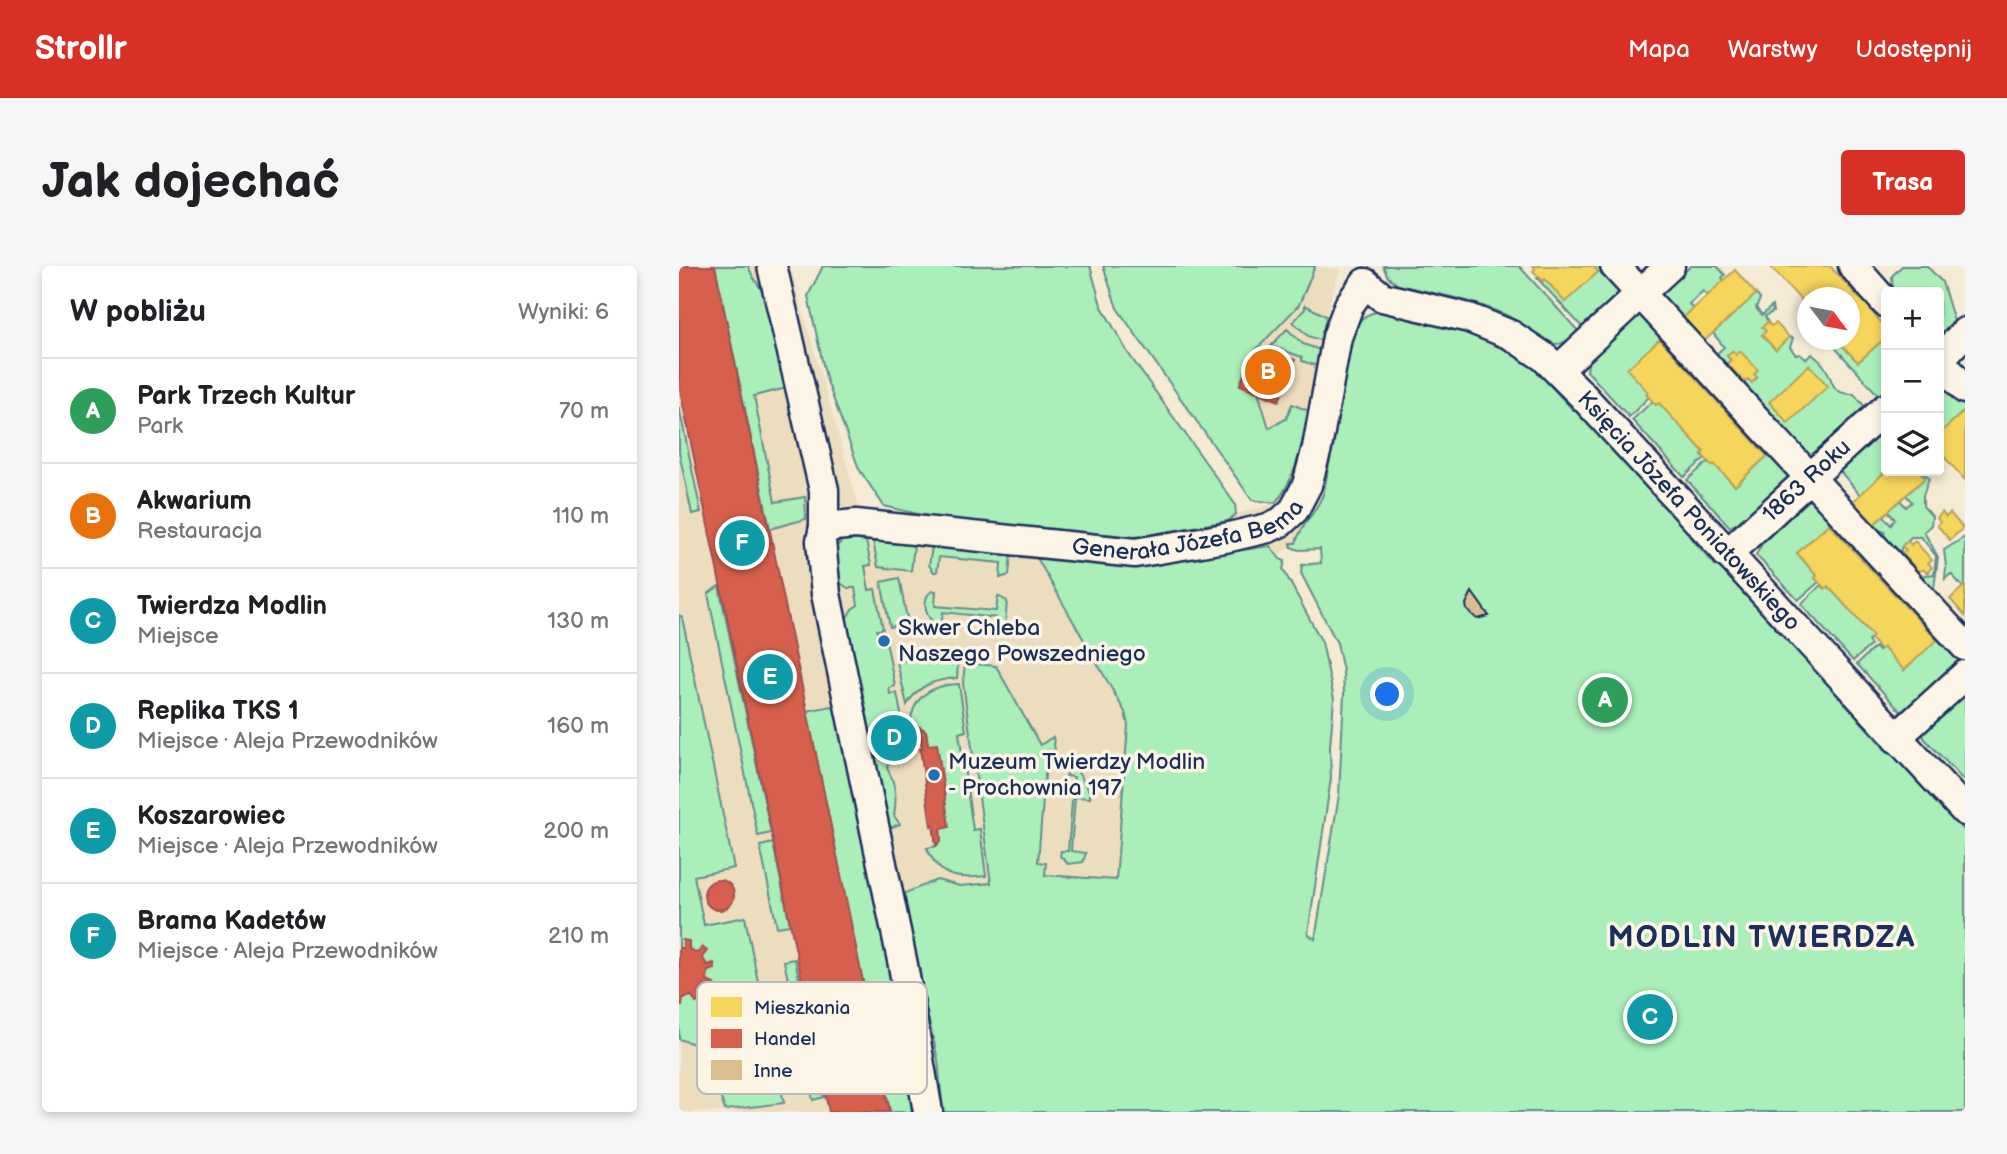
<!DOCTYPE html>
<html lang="pl">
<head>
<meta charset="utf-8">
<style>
	:root { --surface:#fff; --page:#f6f6f6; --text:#202124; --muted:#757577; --line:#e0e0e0; --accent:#d93025 }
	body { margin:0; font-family:"Balsamiq Sans",sans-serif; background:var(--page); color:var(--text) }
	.controls { position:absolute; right:21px; top:21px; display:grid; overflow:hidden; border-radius:7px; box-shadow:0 4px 10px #0003 }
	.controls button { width:63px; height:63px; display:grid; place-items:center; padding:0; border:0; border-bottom:2px solid var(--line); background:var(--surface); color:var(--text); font:35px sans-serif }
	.compass { position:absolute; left:1118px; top:21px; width:63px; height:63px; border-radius:50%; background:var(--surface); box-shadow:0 4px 10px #0003; rotate:122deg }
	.you { position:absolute; left:709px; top:429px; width:24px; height:24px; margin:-18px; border:5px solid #fff; border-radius:50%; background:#1a73e8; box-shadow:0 0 0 10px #1a73e833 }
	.badge { display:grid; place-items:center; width:46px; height:46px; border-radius:50%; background:var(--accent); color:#fff; font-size:23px; font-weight:700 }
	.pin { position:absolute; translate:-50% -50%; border:4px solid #fff; box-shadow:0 2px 7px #0006 }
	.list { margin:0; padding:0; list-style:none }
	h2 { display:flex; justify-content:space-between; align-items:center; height:91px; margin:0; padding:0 28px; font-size:30px }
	h2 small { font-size:23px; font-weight:400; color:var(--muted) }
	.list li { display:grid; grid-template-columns:46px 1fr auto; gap:21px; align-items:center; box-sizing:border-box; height:105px; padding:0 28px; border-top:2px solid var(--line) }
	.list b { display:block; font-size:26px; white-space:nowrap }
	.list p { margin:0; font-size:23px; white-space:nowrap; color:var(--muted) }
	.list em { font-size:23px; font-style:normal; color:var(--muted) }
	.icon { flex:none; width:38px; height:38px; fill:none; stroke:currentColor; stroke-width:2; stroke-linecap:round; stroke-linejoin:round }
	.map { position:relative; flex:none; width:1286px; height:846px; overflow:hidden; border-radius:7px }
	header { display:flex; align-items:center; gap:42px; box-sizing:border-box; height:98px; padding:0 35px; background:var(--accent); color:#fff }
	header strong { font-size:33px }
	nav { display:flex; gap:38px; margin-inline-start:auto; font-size:24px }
	.intro { display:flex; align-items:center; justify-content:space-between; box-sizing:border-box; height:168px; padding:0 42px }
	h1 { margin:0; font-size:49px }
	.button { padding:18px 32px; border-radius:7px; background:var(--accent); color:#fff; font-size:24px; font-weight:700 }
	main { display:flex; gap:42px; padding:0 42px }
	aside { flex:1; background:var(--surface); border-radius:7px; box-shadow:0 4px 10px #0003 }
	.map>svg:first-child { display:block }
	.built { fill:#edddbf }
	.green { fill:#aaeeb9; stroke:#628e8c; stroke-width:2; fill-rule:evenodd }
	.homes { fill:#f6d55c; stroke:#b4a35d; stroke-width:2 }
	.shops { fill:#d6604d; stroke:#9e5152; stroke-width:2 }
	.building { fill:#dbbe8f; stroke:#1b2f5e; stroke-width:2 }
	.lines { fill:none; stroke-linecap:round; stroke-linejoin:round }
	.minor-casing { stroke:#1b2f5e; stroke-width:33 }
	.minor { stroke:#fcf5e5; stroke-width:28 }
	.poi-dot { fill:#1f6fb2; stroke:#fcf5e5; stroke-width:2.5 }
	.labels { text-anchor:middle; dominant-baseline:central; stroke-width:7; stroke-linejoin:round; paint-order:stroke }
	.street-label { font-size:23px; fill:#1b2f5e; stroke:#fcf5e5 }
	.poi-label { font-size:23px; fill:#1b2f5e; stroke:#fcf5e5; text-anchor:start }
	.district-label { font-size:30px; font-weight:bold; letter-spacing:2px; fill:#1b2f5e; stroke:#fcf5e5 }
	.key { fill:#fcf5e5; stroke:#b8babc; stroke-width:2 }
	.key-label { font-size:19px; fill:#1b2f5e }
</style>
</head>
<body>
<header>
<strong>Strollr</strong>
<nav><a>Mapa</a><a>Warstwy</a><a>Udostępnij</a></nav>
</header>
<div class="intro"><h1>Jak dojechać</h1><a class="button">Trasa</a></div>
<main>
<aside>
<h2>W pobliżu<small>Wyniki: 6</small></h2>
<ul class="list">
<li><span class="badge" style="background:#2e9e5b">A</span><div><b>Park Trzech Kultur</b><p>Park</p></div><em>70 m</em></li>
<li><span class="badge" style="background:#e8710a">B</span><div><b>Akwarium</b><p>Restauracja</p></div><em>110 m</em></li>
<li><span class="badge" style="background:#0f9aa8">C</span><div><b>Twierdza Modlin</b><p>Miejsce</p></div><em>130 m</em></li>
<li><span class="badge" style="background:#0f9aa8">D</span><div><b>Replika TKS 1</b><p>Miejsce · Aleja Przewodników</p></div><em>160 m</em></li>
<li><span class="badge" style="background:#0f9aa8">E</span><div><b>Koszarowiec</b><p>Miejsce · Aleja Przewodników</p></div><em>200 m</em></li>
<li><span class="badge" style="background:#0f9aa8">F</span><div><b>Brama Kadetów</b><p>Miejsce · Aleja Przewodników</p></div><em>210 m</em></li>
</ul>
</aside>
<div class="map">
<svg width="1286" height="846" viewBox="0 0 1286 846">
	<rect width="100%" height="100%" fill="#f5ead4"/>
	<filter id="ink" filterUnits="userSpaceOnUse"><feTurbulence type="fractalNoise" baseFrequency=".0143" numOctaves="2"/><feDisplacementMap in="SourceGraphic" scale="14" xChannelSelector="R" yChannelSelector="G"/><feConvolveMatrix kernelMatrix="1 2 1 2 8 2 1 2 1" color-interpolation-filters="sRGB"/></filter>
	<g filter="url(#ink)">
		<path class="built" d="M0 0H111L181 245 457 271 549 255 557 248 596 237 603 229 623 178 630 145 607 153 590 162 579 127 561 119 573 88 620 39 636 0 662 3 654 24 647 50 637 108 666 113 642 235 620 267 617 277H612V281L598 289 591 280 446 446 449 459 429 712 309 780 259 794 244 814 241 846H0Z"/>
		<path class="green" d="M36 0H69L74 11 97 45 112 121 75 130 96 236 126 231 127 253 91 263Z
			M144 0H411L422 39 449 87 556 238 557 248 549 255 457 271 252 251 205 240 180 203 147 112 129 30Z
			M424 0H636L620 39 573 88 561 118 579 126 590 162 607 153 613 138 630 145C623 175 618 214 596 237L573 234 438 42Z
			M704 0H840L900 66C895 70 883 79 877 78 871 78 835 52 825 48 791 33 754 27 719 19L709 11Z
			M914 0H923L946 25 904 62 858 12 859 11 864 15 866 13 886 35 919 6Z
			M1012 0H1038L1046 9 1043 12 1045 15 1029 30 1024 25 1010 38 1014 43 1002 54 982 35 984 25Z
			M1223 0H1248L1263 16 1278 65 1260 74V26H1214L1213 10Z
			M1077 28 1081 33 1077 42 1083 49 1093 40 1094 46 1086 50 1089 56 1084 61 1087 65 1083 69 1096 83 1110 71 1114 72 1111 81 1117 89 1121 88 1127 93 1133 88C1137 92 1142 95 1145 100 1157 116 1149 128 1175 128L1186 141 1127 196 1113 177 1110 168 1093 156V149L1086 142 1081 145 1065 116 1069 113 1073 116 1078 112 1053 85 1048 90 1052 94 1048 98 1058 108 1049 113 1032 93 1045 81 1034 67Z
			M626 39 647 50 643 75 629 70 614 56 626 43Z
			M963 44 1009 93 969 126 967 128 970 131 950 151 908 105 910 91Z
			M705 45C743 53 784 59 820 77 838 86 853 98 868 111L866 114 894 144 896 142 1011 266 1009 269 1036 299 1040 296 1182 451 1180 454 1209 486 1212 484 1286 565V846H264L259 794 221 629 258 614 281 620 312 617 284 417 286 397 317 400 361 479 374 471 376 485 368 484 359 596 367 597 366 609 437 614 449 459 446 446 358 292 455 300 591 280 601 293 606 295 604 303 643 376 655 433 651 481 652 512 629 668 636 673 660 529 665 428 664 405 658 377 622 307 623 299 642 297 641 283 620 284 612 281V277H617C620 261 639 245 645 226L673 69C679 53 687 46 705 45Z
			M608 63 624 78 641 84 638 100 623 95V91L592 80Z
			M1207 71V123L1200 130 1151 76 1158 74 1179 96Z
			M1260 120 1271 124 1286 141V144L1260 168Z
			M974 135 977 139 980 137 1025 186 1023 189 1026 192 1005 211 953 154Z
			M0 141 22 246 13 248 0 186Z
			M1071 161 1114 208 1063 255 1051 261 1008 214 1029 196 1035 198 1056 220 1088 190 1066 166Z
			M1205 164 1207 166V205L1181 229 1161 205Z
			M1240 205H1243L1250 212 1244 230V240L1253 250 1252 259 1245 266 1259 291 1254 331 1200 275 1206 266 1192 261 1204 250 1212 259 1216 253 1209 245 1221 234 1227 241 1233 236 1227 229 1246 212ZM1232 271H1242L1257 290 1255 308 1239 310 1220 293 1223 280Z
			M1134 230 1178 277 1172 282 1150 258 1118 287 1138 310 1136 312 1140 316 1119 334 1077 289 1084 276Z
			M1286 271V319L1284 321 1272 308 1266 313 1267 301 1265 284Z
			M166 272 187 275 192 299 186 300 190 324 196 323 204 363 198 364 200 371 206 370 216 420 210 422 211 428 218 427 223 453V468L212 463 205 475 187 469 165 357 173 343 179 339 176 322H169L157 314 154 284Z
			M194 275 235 279 232 305 199 301Z
			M253 281 332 289 330 309 321 312 322 297 260 291 258 306H255L250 299Z
			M220 312 229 357 211 361 202 316Z
			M1142 319 1146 322 1149 320 1194 370 1189 375 1192 379 1174 395 1122 338Z
			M40 320 92 567 79 570 29 328Z
			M253 325H257L256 340 317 345 319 330 328 335 326 361 324 365 317 367 318 352 264 346 262 361C248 358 240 333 253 325Z
			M1240 345 1285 394 1231 443 1221 445 1178 398 1196 381 1200 385 1204 381 1225 404 1235 350Z
			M0 349 3 351 55 602 15 610 25 659 66 651 90 770 89 776 84 779 36 785 0 773Z
			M233 393 279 397 278 412C255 414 239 419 228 439L218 396Z
			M280 418 287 465 280 467 294 564 301 563 307 610C277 613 261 613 248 582L257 580 262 575 261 563 270 561 258 479H249L247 465 240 461 231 462C232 431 252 419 280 418Z
			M1286 427V516L1245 472 1244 466Z
			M162 438 235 807 204 814 128 445Z
			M191 490 211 493 208 502C217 518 218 532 215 550L221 558 206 564Z
			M391 501 397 503 411 526V532L396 531 392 585 407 587 404 596 389 598 381 590 382 585H389L395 511 387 510Z
			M94 577 111 659 98 661 81 580Z
			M116 693 145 831 134 834 105 695Z
			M97 798 105 837 46 844 32 805Z
			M227 817 235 818 241 846H211L206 821Z"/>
		<path class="homes" d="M854 0H914L919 6 886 36 866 13 864 15 854 5 856 3Z
			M1091 0H1151L1180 32 1183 30 1193 41 1191 44 1207 62V71L1179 96 1158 74H1170V32H1128V41Z
			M1056 4 1077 28 1023 77 1002 54Z
			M1089 56 1092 60 1097 57 1110 71 1097 84 1083 69 1087 65 1083 61Z
			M981 73 1088 190 1056 220 1035 198 1033 200 1026 192 1023 188 1025 186 980 137 977 139 967 128 969 126 948 103Z
			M1054 85 1057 89 1061 85 1079 104 1075 108 1078 111 1073 117 1069 113 1065 116 1048 98 1052 94 1048 90Z
			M1130 99 1149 120 1109 157 1090 136Z
			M1284 146 1286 149V214L1260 185V168Z
			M1207 205H1240L1246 212 1192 261 1171 238Z
			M1263 246 1267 251 1271 247 1284 262 1271 274 1258 259 1261 256 1258 252Z
			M1150 258 1258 374 1225 404 1204 381 1201 384 1192 372 1194 370 1149 320 1146 323 1136 312 1138 310 1118 287Z
			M1229 275 1232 279 1236 275 1253 294 1249 297 1253 301 1248 307 1244 303 1240 306 1223 287 1227 284 1223 280Z
			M1286 319V350L1271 333Z"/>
		<path class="shops" d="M0 0H36L211 846H150L0 119Z
			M585 85 594 88V85L616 94 600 135 561 119 573 88 582 92Z
			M241 461 247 465 249 479 258 478 264 519 270 561 261 563 262 575 257 580 254 559 252 560 241 482H243Z
			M25 629a15 15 0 1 1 30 0a15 15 0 1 1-30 0Z
			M4 674 10 675V683L19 687 23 681 28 685 23 691 28 699 35 697 36 703 29 705 28 715 35 718 32 723 25 720 19 727 23 734 17 737 13 730 4 732 3 740 0 739V682H4Z"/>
		<path class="building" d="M793 326 810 350 798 353 788 344 787 338Z"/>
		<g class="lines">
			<g class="minor-casing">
				<g id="minor">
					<path d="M93 0 145 224V261L142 275 147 328 224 699 249 846"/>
					<path d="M936 0 1286 380"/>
					<path d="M1174 0 1207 37"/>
					<path id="s1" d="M686 17 703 31 790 52 832 69 865 91 902 128 1286 545"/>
					<path d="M1260 94 1286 123"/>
					<path d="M1260 94 1286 66"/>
					<path d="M879 104 991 0"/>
					<path id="s2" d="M145 261 177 258 456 287 546 272 589 262 602 256 615 244 628 219 638 182 658 71 670 39 686 17"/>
					<path id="s3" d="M1048 288 1207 142"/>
					<path d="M1217 472 1286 409"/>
				</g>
			</g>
			<use href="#minor" class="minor"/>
		</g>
	</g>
	<g class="poi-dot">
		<circle cx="205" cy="375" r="7"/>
		<circle cx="255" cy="509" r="7"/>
	</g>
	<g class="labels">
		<g class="street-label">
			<text stroke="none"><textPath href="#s3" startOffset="108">1863 Roku</textPath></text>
			<text stroke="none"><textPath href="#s1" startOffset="408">Księcia Józefa Poniatowskiego</textPath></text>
			<text stroke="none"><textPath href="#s2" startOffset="369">Generała Józefa Bema</textPath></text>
		</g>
		<g class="poi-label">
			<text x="219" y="362">Skwer Chleba<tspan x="219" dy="26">Naszego Powszedniego</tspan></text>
			<text x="269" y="496">Muzeum Twierdzy Modlin<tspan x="269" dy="26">- Prochownia 197</tspan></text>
		</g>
		<g class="district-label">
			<text x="1083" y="672">MODLIN TWIERDZA</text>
		</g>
	</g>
	<rect x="18" y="716" width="230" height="112" rx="10" class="key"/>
	<rect x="32" y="731" width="31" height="20" fill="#f6d55c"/>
	<rect x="32" y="763" width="31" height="19" fill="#d6604d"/>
	<rect x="32" y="794" width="31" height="20" fill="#dbbe8f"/>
	<g class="key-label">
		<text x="75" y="748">Mieszkania</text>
		<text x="75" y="779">Handel</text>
		<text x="75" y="811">Inne</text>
	</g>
</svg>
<div class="controls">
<button>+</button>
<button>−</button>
<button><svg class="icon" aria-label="layers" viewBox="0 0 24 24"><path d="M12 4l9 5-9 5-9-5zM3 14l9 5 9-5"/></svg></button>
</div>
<svg class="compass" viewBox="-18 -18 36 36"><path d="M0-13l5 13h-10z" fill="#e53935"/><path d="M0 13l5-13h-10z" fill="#757577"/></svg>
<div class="you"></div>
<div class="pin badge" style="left:926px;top:434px;background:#2e9e5b">A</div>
<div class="pin badge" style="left:589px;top:106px;background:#e8710a">B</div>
<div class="pin badge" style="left:971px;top:751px;background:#0f9aa8">C</div>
<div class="pin badge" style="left:215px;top:472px;background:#0f9aa8">D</div>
<div class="pin badge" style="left:91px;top:411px;background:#0f9aa8">E</div>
<div class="pin badge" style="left:63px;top:277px;background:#0f9aa8">F</div>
</div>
</main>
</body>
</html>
